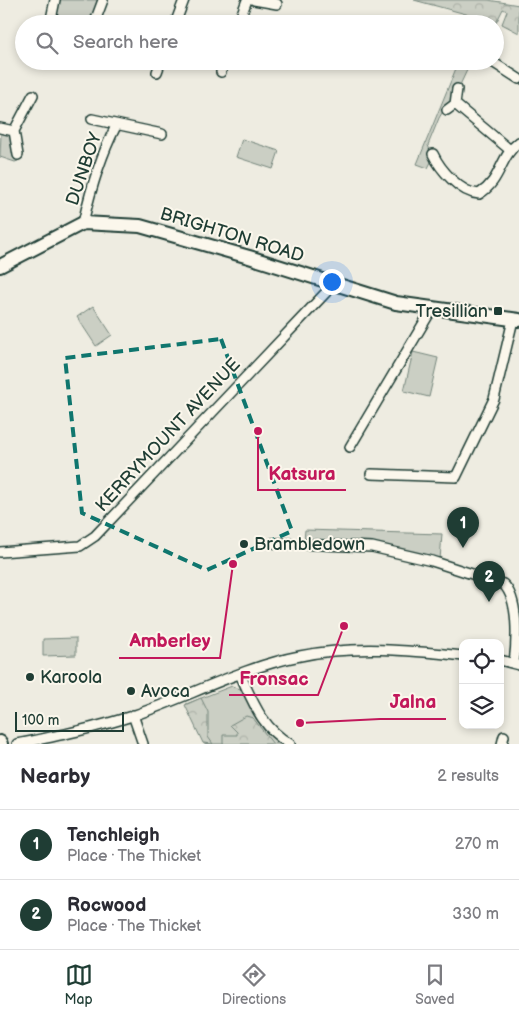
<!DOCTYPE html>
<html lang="en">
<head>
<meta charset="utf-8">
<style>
	:root { --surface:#fff; --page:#f7f7f7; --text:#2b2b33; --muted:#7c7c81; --line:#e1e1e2; --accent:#1f3d34 }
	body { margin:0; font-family:"Balsamiq Sans",sans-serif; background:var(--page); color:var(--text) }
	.controls { position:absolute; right:15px; bottom:15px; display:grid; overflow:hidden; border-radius:10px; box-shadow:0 2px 8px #0003 }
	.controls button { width:45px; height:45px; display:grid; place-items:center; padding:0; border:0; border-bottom:1px solid var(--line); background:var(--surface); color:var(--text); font:25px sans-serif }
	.scale { position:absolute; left:15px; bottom:12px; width:109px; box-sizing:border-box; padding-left:5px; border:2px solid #1f3d34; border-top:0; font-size:14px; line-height:18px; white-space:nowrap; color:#1f3d34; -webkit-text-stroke:4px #fbf7ec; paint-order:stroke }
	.you { position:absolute; left:331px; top:281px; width:18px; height:18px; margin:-12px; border:4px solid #fff; border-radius:50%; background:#1a73e8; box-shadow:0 0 0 8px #1a73e833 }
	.badge { display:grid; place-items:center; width:32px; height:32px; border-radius:50%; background:var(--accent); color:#fff; font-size:16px; font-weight:700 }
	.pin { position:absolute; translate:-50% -41px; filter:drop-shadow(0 1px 2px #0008) }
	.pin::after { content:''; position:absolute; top:26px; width:18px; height:15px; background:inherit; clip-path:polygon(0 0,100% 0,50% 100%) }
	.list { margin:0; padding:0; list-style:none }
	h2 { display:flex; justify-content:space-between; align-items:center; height:65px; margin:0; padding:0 20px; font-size:21px }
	h2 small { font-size:16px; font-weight:400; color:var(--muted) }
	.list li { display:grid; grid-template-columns:32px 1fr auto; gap:15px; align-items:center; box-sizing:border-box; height:70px; padding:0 20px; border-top:1px solid var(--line) }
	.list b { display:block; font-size:19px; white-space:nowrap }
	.list p { margin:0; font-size:16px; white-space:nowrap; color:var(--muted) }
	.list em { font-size:16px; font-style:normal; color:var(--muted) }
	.icon { flex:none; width:28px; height:28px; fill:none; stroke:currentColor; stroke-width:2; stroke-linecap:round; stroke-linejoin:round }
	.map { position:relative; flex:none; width:519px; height:744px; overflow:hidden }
	.search { position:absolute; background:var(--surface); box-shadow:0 2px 8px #0003; left:15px; right:15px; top:15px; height:55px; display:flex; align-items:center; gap:12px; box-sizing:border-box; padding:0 18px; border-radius:28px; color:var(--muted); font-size:19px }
	.sheet { height:205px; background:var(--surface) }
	nav { display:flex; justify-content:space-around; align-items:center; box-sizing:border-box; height:70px; border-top:1px solid var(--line); background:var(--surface); font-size:14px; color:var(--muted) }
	nav a { display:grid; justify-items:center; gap:2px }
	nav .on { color:var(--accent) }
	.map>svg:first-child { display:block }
	.grass { fill:#cbcfc4; stroke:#75867c }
	.forest { fill:url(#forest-crowns); stroke:#75867c }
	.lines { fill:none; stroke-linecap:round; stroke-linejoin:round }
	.street-casing { stroke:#1f3d34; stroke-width:12 }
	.secondary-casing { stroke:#1f3d34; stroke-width:16 }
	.street { stroke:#fbf7ec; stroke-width:9 }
	.secondary { stroke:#fbf7ec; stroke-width:12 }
	.marked { fill:none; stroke:#0f766e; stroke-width:4; stroke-dasharray:10 6; stroke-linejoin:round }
	.poi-dot { fill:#1f3d34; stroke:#fbf7ec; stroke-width:2 }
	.labels { text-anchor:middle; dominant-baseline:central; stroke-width:4; stroke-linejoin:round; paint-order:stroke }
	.street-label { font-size:18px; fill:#1f3d34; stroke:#fbf7ec }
	.poi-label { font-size:18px; fill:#1f3d34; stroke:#fbf7ec; text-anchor:start }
	.leader { fill:none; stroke:#c2185b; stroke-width:2 }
	.callout-dot { fill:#c2185b; stroke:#fbf7ec; stroke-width:2 }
	.callout-label { font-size:19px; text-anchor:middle; font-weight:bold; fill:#c2185b; stroke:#fbf7ec; stroke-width:4; stroke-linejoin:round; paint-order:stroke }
</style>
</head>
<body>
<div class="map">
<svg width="519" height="744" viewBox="0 0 519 744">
	<defs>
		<pattern id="forest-crowns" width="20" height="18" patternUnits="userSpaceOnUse" patternTransform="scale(1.25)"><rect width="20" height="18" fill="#cbcfc4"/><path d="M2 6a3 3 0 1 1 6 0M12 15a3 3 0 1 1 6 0" fill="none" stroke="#aeb3a9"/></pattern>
	</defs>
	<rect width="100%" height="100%" fill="#eeece1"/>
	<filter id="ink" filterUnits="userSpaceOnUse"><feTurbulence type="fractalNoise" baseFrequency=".02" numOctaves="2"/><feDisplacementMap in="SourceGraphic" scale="10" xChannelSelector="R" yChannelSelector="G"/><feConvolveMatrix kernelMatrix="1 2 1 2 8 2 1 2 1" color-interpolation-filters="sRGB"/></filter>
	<g filter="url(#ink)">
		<path class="grass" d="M60 0H100L91 24H53Z
			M459 61H468V68L453 100 445 108 439 118 428 145 435 164 431 162 428 168 417 164Z
			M9 127 14 157 18 161 15 162 0 157 1 132Z
			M242 139 279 151 273 169 236 157Z
			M93 306 112 335 96 346 77 317Z
			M413 352 438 358 429 397 404 391Z
			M305 530 442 534 440 560 304 540Z
			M76 638V655L43 656V639Z
			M232 686 240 689C253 708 259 733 281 744H204L186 704Z"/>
		<path class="forest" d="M414 0H488L519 5V33L502 24 507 11 503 9 495 25 475 24 477 17Z
			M201 698 208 712V737L213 744 203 743 185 705Z
			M246 716 253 718 273 744H223V735H237V732L230 725Z"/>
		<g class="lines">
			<g class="street-casing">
				<path id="street" d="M254 0 277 4
					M50 24 55 0
					M94 24 103 0
					M175 24 184 0
					M238 24 247 0
					M491 61 519 79
					M79 62V61
					M469 62 472 61
					M157 72 161 61
					M221 72 224 61
					M455 104 510 150
					M447 110 455 104 457 89
					M92 119 162 134
					M0 128 14 131
					M433 154C440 169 460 193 479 194 502 180 499 157 519 142
					M18 155 14 131 33 95
					M83 223C91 188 100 157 116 126
					M350 447 432 309
					M371 474 456 477 494 399 513 320
					M273 543 372 547 432 561 503 584C519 598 517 641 514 663
					M0 552 80 546 95 536 333 285
					M500 660 519 665
					M240 674C253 702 262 728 290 744
					M133 715 143 744
					M17 744C57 736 96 728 135 715 190 696 243 667 300 656 353 645 409 650 463 656
					M502 744 504 736"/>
			</g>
			<g class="secondary-casing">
				<path id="secondary" d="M0 266 83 223 140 226 249 257 396 303 519 320
					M0 742 1 744"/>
			</g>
			<use href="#street" class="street"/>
			<use href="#secondary" class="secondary"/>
		</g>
	</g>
	<path class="marked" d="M221 339 292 531 207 570 82 513 65 358Z"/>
	<g class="poi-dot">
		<rect x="493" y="306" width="10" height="10" rx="2.5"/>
		<circle cx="244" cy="544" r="5"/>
		<circle cx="30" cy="677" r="5"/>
		<circle cx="131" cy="691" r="5"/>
	</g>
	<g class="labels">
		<g class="street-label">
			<text transform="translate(84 169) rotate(-71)">DUNBOY</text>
			<text transform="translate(232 235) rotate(17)">BRIGHTON ROAD</text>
			<text transform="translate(168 435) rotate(-47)">KERRYMOUNT AVENUE</text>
		</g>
		<g class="poi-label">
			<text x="488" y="311" text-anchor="end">Tresillian</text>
			<text x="254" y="544">Brambledown</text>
			<text x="40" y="677">Karoola</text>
			<text x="141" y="691">Avoca</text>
		</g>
	</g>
	<path class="leader" d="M258 431L258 490H346M233 564L220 658H119M344 626L318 695H229M300 723L380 719H446"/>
	<g class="callout-dot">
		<circle cx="258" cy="431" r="5"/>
		<circle cx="233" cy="564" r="5"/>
		<circle cx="344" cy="626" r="5"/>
		<circle cx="300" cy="723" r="5"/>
	</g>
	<g class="callout-label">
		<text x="302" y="480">Katsura</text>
		<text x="170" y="647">Amberley</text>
		<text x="274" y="685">Fronsac</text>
		<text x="413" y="708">Jalna</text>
	</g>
</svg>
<div class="controls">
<button><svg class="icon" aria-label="locate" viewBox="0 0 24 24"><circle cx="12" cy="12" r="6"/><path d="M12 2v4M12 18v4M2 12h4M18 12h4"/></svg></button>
<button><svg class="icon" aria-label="layers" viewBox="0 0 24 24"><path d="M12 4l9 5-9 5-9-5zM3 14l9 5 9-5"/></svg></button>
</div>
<div class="scale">100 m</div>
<div class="you"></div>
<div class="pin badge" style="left:463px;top:548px">1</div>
<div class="pin badge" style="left:489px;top:602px">2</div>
<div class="search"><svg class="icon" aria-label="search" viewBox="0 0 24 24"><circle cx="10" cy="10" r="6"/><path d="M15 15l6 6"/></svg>Search here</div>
</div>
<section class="sheet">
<h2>Nearby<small>2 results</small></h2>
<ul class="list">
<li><span class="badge">1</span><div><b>Tenchleigh</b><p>Place · The Thicket</p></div><em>270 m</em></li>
<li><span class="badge">2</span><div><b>Rocwood</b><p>Place · The Thicket</p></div><em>330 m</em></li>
</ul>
</section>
<nav>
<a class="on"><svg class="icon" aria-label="map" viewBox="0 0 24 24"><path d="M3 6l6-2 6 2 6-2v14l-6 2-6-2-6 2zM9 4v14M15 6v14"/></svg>Map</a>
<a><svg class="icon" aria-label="directions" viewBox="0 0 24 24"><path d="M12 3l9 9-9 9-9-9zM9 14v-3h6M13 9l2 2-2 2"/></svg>Directions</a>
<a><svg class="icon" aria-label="saved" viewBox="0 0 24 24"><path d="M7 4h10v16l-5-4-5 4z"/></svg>Saved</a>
</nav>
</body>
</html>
